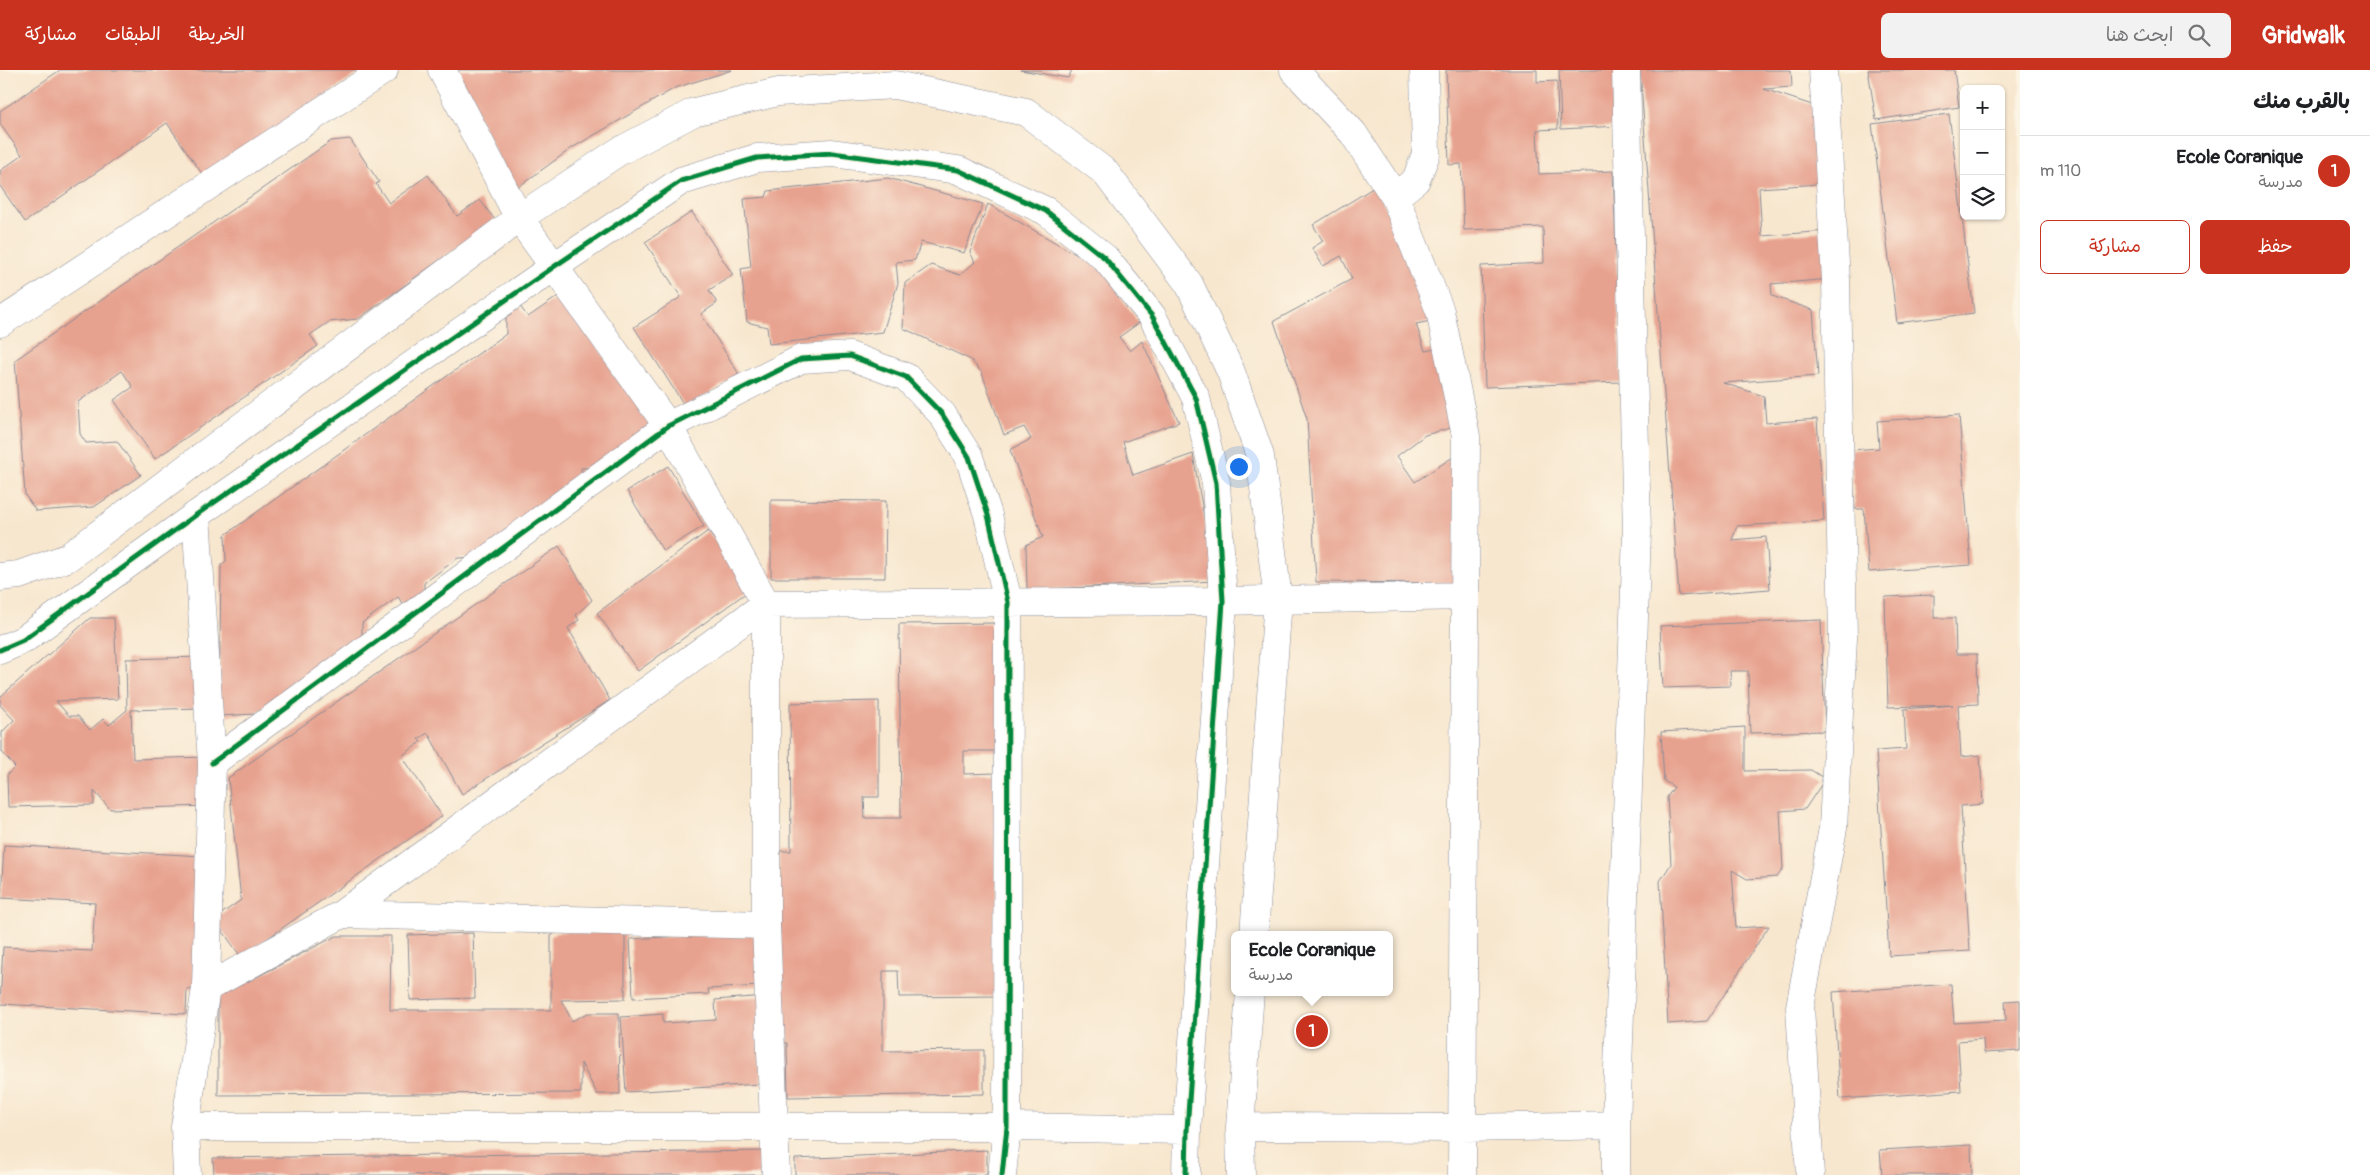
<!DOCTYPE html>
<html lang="ar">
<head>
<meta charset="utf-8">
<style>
	:root { --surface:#fff; --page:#f2f2f2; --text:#202124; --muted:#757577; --line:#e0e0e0; --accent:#c8321e }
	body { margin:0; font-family:Pangolin,"Playpen Sans Arabic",sans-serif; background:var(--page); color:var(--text); direction:rtl }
	.controls { position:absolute; right:15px; top:15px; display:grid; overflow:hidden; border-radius:8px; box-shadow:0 1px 4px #0004 }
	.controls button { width:45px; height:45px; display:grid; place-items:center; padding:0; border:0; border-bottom:1px solid var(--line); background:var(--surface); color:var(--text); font:25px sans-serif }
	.you { position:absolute; left:1238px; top:396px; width:18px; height:18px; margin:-12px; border:4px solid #fff; border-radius:50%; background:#1a73e8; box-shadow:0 0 0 8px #1a73e833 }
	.badge { display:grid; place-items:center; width:32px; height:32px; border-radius:50%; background:var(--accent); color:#fff; font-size:16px; font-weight:700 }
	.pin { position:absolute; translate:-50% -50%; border:2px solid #fff; box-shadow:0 1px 5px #0006 }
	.popup { position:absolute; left:1231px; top:861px; width:162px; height:65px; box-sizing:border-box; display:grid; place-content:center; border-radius:8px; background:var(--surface); filter:drop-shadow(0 1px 4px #0005); font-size:16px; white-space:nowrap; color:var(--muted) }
	.popup b { font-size:19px; color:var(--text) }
	.popup::after { content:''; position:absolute; left:50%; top:100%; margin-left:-10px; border:10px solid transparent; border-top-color:var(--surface) }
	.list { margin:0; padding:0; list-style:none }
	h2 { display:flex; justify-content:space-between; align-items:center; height:65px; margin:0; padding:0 20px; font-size:21px }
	h2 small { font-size:16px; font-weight:400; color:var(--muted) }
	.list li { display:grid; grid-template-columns:32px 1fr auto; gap:15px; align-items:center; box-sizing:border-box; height:70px; padding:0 20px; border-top:1px solid var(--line) }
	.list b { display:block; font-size:19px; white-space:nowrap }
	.list p { margin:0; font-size:16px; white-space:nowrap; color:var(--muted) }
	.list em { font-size:16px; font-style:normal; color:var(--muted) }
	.actions { display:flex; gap:10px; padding:15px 20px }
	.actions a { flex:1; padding:11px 0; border:1px solid var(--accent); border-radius:8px; text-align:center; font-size:18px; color:var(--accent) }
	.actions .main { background:var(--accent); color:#fff }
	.icon { flex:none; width:28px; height:28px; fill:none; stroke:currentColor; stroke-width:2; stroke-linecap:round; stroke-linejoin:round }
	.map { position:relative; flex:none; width:2020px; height:1105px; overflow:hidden; direction:ltr }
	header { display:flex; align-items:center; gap:30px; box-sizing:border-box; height:70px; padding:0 25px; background:var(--accent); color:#fff }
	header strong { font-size:24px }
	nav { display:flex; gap:28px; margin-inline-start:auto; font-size:18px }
	.search { width:350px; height:45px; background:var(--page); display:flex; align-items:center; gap:12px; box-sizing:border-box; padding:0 18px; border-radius:8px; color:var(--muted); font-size:19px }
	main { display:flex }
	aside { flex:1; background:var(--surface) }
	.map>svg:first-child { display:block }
	.building { fill:#e7a28f }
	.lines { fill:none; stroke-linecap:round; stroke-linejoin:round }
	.minor-casing { stroke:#8a8b96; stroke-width:29 }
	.minor { stroke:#fff; stroke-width:28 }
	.cycleway-casing { stroke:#fcf5e5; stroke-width:8 }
	.cycleway { stroke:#00873e; stroke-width:5 }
</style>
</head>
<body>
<header>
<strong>Gridwalk</strong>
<div class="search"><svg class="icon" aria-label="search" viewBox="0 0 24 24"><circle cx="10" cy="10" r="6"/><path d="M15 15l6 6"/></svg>ابحث هنا</div>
<nav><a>الخريطة</a><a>الطبقات</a><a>مشاركة</a></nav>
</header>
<main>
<aside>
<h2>بالقرب منك<small></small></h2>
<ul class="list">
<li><span class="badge">1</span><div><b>Ecole Coranique</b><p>مدرسة</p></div><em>110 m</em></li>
</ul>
<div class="actions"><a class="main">حفظ</a><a>مشاركة</a></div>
</aside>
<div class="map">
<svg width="2020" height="1105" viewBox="0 0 2020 1105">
	<rect width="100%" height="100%" fill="#fcf5e5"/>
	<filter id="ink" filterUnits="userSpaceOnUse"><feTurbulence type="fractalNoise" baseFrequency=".02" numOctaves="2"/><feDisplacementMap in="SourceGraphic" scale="10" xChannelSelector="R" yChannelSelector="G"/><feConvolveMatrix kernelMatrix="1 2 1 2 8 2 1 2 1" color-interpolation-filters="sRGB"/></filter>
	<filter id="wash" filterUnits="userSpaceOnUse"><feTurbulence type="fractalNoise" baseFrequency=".0096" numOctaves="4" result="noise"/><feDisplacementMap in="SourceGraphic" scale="20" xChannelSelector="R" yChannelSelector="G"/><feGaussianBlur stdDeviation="1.12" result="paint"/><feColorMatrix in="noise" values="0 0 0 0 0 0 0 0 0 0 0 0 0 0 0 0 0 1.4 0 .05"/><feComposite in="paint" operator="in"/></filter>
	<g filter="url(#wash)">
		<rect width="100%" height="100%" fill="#f8e7cf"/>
		<g id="blocks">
			<path class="building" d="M60 0H363L205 108 167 53 25 152 0 116V101L22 85 0 54V41Z
				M456 0H732L675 18 572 78 514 120Z
				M1020 0H1072L1068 8Z
				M1446 0H1537V12L1557 11 1558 59 1537 60 1539 104 1613 101 1621 312 1485 317 1481 196 1544 193 1543 157 1464 160 1461 94 1449 95Z
				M1559 0H1616L1619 56 1561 59Z
				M1640 0H1791L1792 17 1764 19 1815 36 1820 114 1759 118 1762 166 1827 161 1831 209 1771 214 1772 226 1813 240 1818 306 1723 313 1764 326 1766 353 1817 349 1824 451 1737 456 1732 470 1766 467 1770 519 1679 526Z
				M1868 0H1954L1959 37 1876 50Z
				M1949 44 1974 243 1897 253 1872 54Z
				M350 69 379 112 376 114 389 133 428 105 457 146 480 130 495 150 358 249 329 252 310 265 318 276 155 389 114 330 133 317 122 301 78 332 80 364 86 373 117 371 141 405 94 437 36 441 25 425 15 290 331 71Z
				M888 108 983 134 964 183 921 172 915 190 896 192 898 213 883 262 769 274 767 257 747 252 741 199 751 197 744 129 766 127 768 121Z
				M1376 116 1436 250 1416 254 1425 281 1440 278 1458 356 1425 365 1397 386 1415 412 1456 385 1458 513 1316 512 1307 349 1274 251 1352 209 1341 186 1323 196 1312 178 1323 171 1313 155Z
				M988 134 1107 202 1120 226 1139 253 1119 267 1130 281 1142 271 1179 352 1123 372 1133 405 1193 384 1215 511 1027 520 1026 475 1043 467 1010 380 1031 369 1024 357 1004 365 982 303 971 290 903 258 905 213 931 195 960 205 975 192 970 182Z
				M692 142 733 205 709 220 717 233 701 244 739 304 686 338 634 257 681 227 645 172Z
				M560 225 654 356 597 397 581 398 582 411H570L547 428 548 441 483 487 458 488 424 513V528L407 540 398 527 362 553V567L255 644 219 646 221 495 226 491 225 465 506 264V244L519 235 528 247Z
				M1959 345 1971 495 1869 502 1864 439H1855L1851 380 1879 378 1877 351Z
				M668 396 704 456 663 481 627 421Z
				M771 430 886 431 885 508H771Z
				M708 461 750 520 638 601 597 543Z
				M559 476 592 530 576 545 579 550 568 558 610 630 462 724 428 663 418 669 421 672 402 686 442 746 241 887 214 849 241 830 228 708Z
				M1934 525V548H1955L1956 584H1977L1978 634 1958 635 1961 687 1980 685 1983 734 1961 736 1970 881 1889 886 1876 681 1906 679 1904 639 1953 635 1888 637 1885 527Z
				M90 548H114L118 629 56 631 69 646H78L90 660 103 649 109 655 127 640 126 589 200 587 201 638 131 640 133 689 207 687 208 736 110 739 94 721V735L8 737 7 705 15 697 2 682V662L14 650 0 635V627Z
				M1821 550 1825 661 1750 663 1748 601H1730L1731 616 1663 618 1660 556Z
				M999 553 1000 681H964V704L997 703 999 926 899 927 898 901H883V981L984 980V1024L788 1027 787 973H781L779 781H791L790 633 879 631V727H864L865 748H901L899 554Z
				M1745 657V701L1811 700 1825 709 1805 739 1780 741 1783 799 1777 807 1747 809 1732 800 1736 858 1769 856 1707 951 1668 954 1660 811 1671 794 1667 727 1674 717 1664 711 1661 662Z
				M4 775 203 786 196 920 187 919 186 944 0 934 3 877 92 881 95 833 1 828Z
				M557 862H625V929L561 930 572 951 588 943H619L620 1024H597L581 993V1023L218 1025V927L336 866H391L390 940H551V866Z
				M757 862 760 916 708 919 709 924 633 928 630 869Z
				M473 863 475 928 410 930 408 865Z
				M1951 914 1954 953 2006 950 2005 931 2020 930V981L1984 983 1983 969 1958 971 1961 1021 1840 1029 1833 922Z
				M765 926 761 1014 626 1022 621 947 663 944V953L716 950 715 930Z
				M1971 1075 1972 1105H1882L1880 1080Z
				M987 1080V1105H795V1089Z
				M769 1081V1105H214L213 1088Z"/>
		</g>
	</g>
	<g filter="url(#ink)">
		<use href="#blocks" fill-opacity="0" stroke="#8a8b96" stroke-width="1"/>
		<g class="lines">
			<g class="minor-casing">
				<path id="minor" d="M442 0 519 148 668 356 766 534V855L776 1105
					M1294 0 1353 63 1395 127 1440 241 1466 366 1462 1105
					M1395 127 1416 110 1426 84 1424 0
					M0 253 384 0
					M0 507 19 505 67 488 519 148 618 82 694 42 778 22 895 15 1026 42 1105 102 1189 214 1231 302 1260 386 1278 529 1254 865
					M0 580 23 570 196 445 555 196 681 111 757 88 832 83 958 100 1046 141 1105 188 1152 246 1196 328 1216 413 1223 531 1187 1060 1186 1105
					M212 693 668 356 801 289 850 286 906 307 942 344 969 387 988 445 1008 532 1007 1057 1002 1105
					M342 844 766 855
					M206 918 342 844 766 534 1223 531 1465 526
					M185 1057H1007L1187 1060
					M1240 1057 1462 1058 1616 1055
					M187 1105 185 1057 206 918 212 693 196 445
					M1241 1105 1240 1057 1250 922
					M1616 1105V1055L1637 463 1626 0
					M1810 1105 1800 937 1833 758 1843 568 1836 210 1823 0"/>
			</g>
			<use href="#minor" class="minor"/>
			<g class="cycleway-casing">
				<path id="cycleway" d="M0 580 23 570 196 445 555 196 681 111 757 88 832 83 958 100 1046 141 1105 188 1152 246 1196 328 1216 413 1223 531 1187 1060 1186 1105
					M212 693 668 356 801 289 850 286 906 307 942 344 969 387 988 445 1008 532 1007 1057 1002 1105"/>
			</g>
			<use href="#cycleway" class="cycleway"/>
		</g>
	</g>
</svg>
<div class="controls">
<button>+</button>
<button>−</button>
<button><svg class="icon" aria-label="layers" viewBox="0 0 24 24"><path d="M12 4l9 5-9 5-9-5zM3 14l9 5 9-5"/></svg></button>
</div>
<div class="you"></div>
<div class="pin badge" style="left:1312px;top:961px">1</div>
<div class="popup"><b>Ecole Coranique</b>مدرسة</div>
</div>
</main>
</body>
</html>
